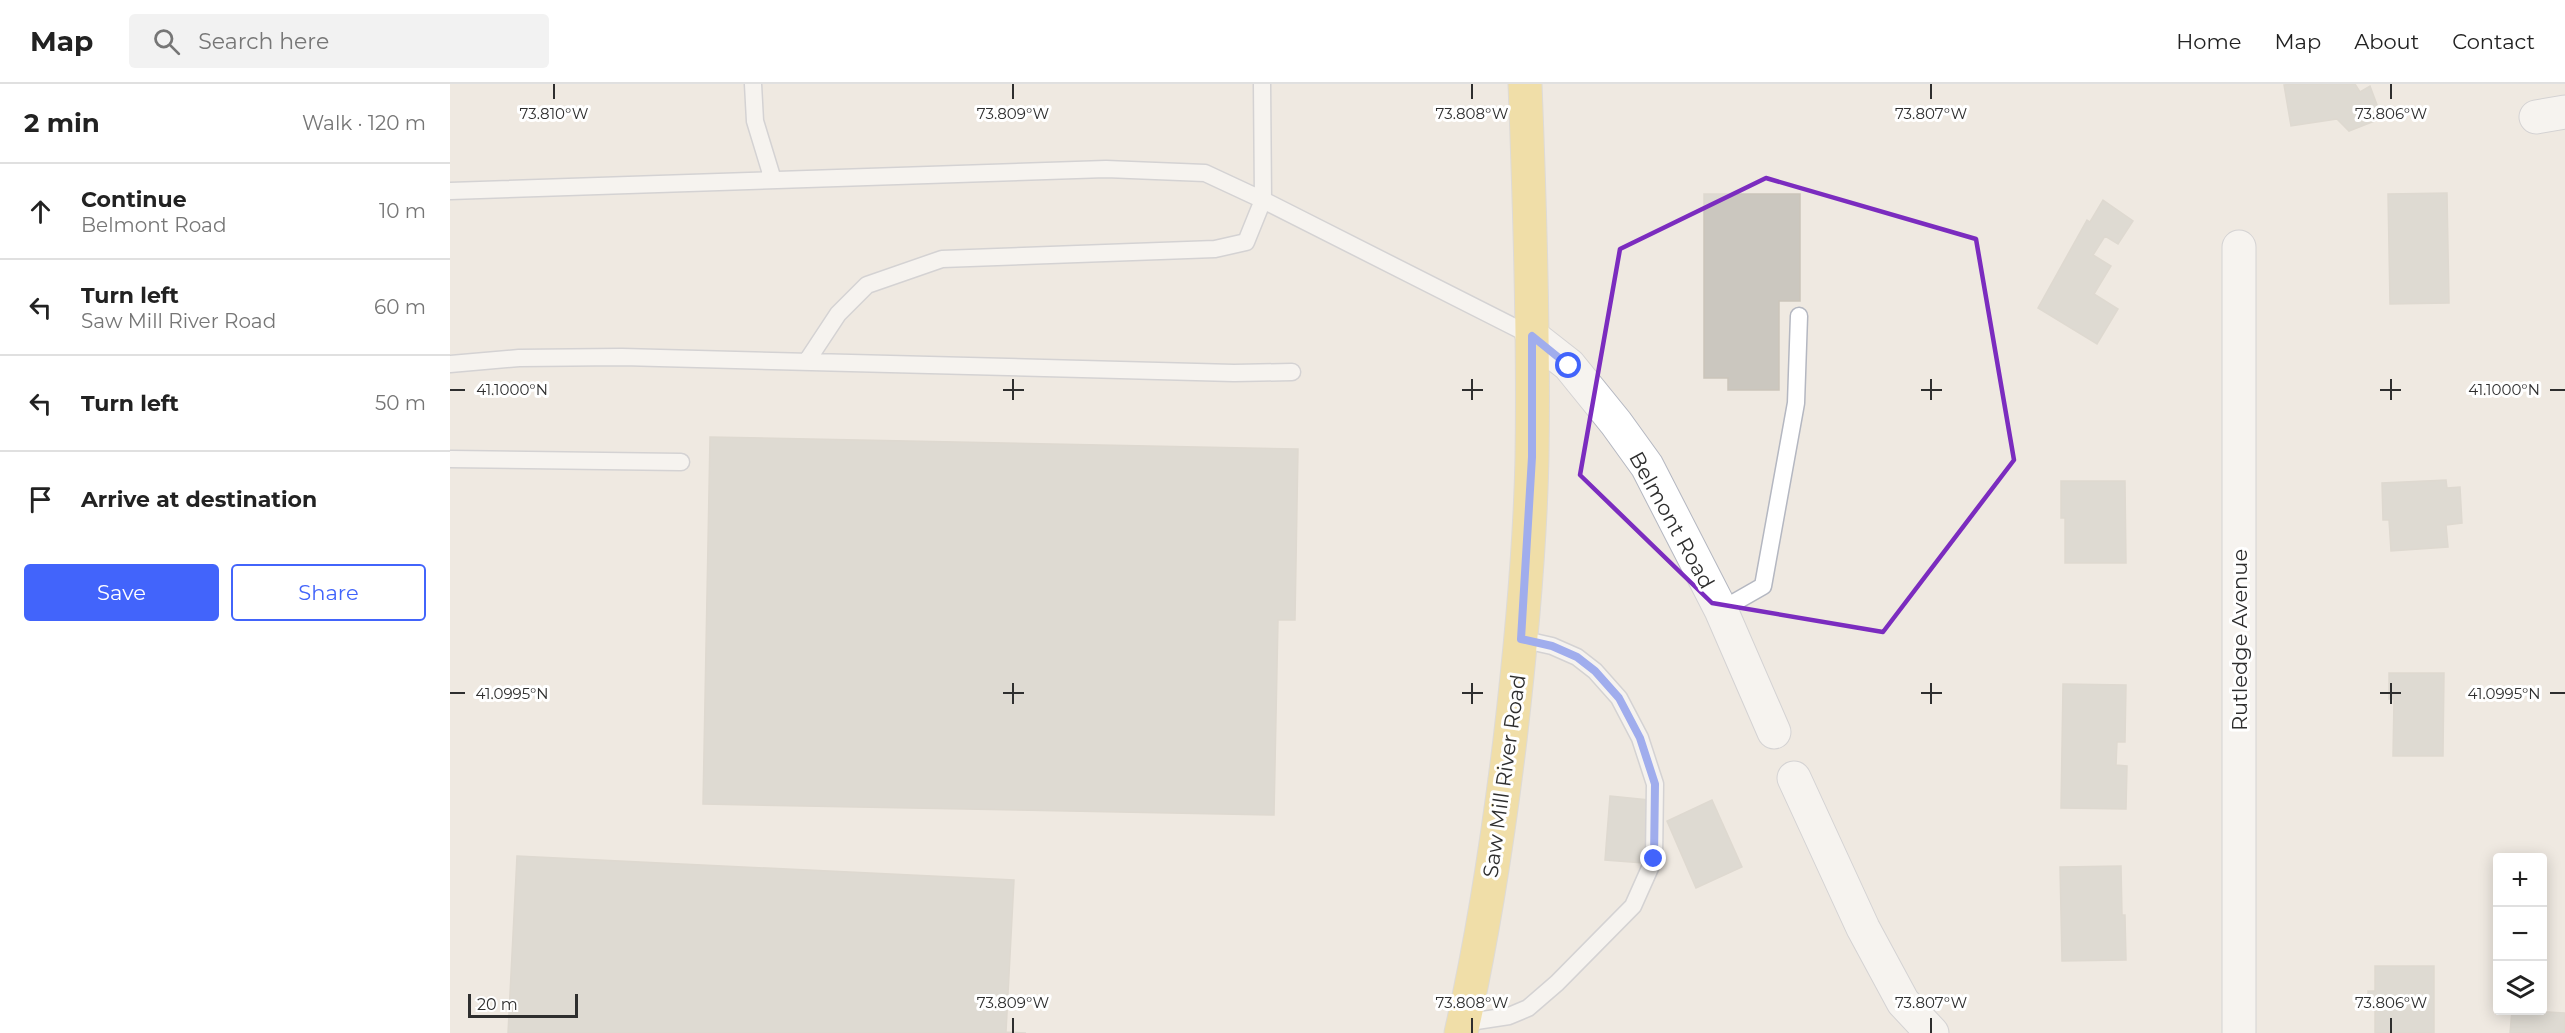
<!DOCTYPE html>
<html lang="en">
<head>
<meta charset="utf-8">
<style>
	:root { --surface:#fff; --page:#f2f2f2; --text:#222; --muted:#767676; --line:#e0e0e0; --accent:#4264fb }
	body { margin:0; font-family:Montserrat,sans-serif; background:var(--page); color:var(--text) }
	.controls { position:absolute; right:18px; bottom:18px; display:grid; overflow:hidden; border-radius:6px; box-shadow:0 3px 15px #0003 }
	.controls button { width:54px; height:54px; display:grid; place-items:center; padding:0; border:0; border-bottom:2px solid var(--line); background:var(--surface); color:var(--text); font:30px sans-serif }
	.scale { position:absolute; left:18px; bottom:15px; width:110px; box-sizing:border-box; padding-left:6px; border:3px solid #2e2e2e; border-top:0; font-size:16px; line-height:21px; white-space:nowrap; color:#2e2e2e; -webkit-text-stroke:4px #fff; paint-order:stroke }
	.stop { position:absolute; width:18px; height:18px; margin:-14px; border:4px solid #4264fb; border-radius:50%; background:#fff }
	.stop.end { background:#4264fb; border-color:#fff; box-shadow:0 2px 6px #0008 }
	.list { margin:0; padding:0; list-style:none }
	h2 { display:flex; justify-content:space-between; align-items:center; height:78px; margin:0; padding:0 24px; font-size:26px }
	h2 small { font-size:20px; font-weight:400; color:var(--muted) }
	.list li { display:grid; grid-template-columns:39px 1fr auto; gap:18px; align-items:center; box-sizing:border-box; height:96px; padding:0 24px; border-top:2px solid var(--line) }
	.list b { display:block; font-size:22px; white-space:nowrap }
	.list p { margin:0; font-size:20px; white-space:nowrap; color:var(--muted) }
	.list em { font-size:20px; font-style:normal; color:var(--muted) }
	.actions { display:flex; gap:12px; padding:18px 24px }
	.actions a { flex:1; padding:14px 0; border:2px solid var(--accent); border-radius:6px; text-align:center; font-size:21px; color:var(--accent) }
	.actions .main { background:var(--accent); color:#fff }
	.icon { flex:none; width:33px; height:33px; fill:none; stroke:currentColor; stroke-width:2; stroke-linecap:round; stroke-linejoin:round }
	.map { position:relative; flex:none; width:2115px; height:949px; overflow:hidden }
	header { display:flex; align-items:center; gap:36px; box-sizing:border-box; height:84px; padding:0 30px; background:var(--surface); border-bottom:2px solid var(--line) }
	header strong { font-size:28px }
	nav { display:flex; gap:33px; margin-inline-start:auto; font-size:21px }
	.search { width:420px; height:54px; background:var(--page); display:flex; align-items:center; gap:15px; box-sizing:border-box; padding:0 21px; border-radius:6px; color:var(--muted); font-size:22px }
	main { display:flex }
	aside { flex:1; background:var(--surface) }
	.map>svg:first-child { display:block }
	.building { fill:#cbc7bf; stroke:#cbc5ba; stroke-width:1.5 }
	.lines { fill:none; stroke-linecap:round; stroke-linejoin:round }
	.service-casing { stroke:#b4b7c1; stroke-width:19 }
	.minor-casing { stroke:#b4b7c1; stroke-width:35 }
	.tertiary-casing { stroke:#b4b7c1; stroke-width:35 }
	.primary-casing { stroke:#c9c9c9; stroke-width:35 }
	.service { stroke:#fff; stroke-width:16 }
	.minor { stroke:#fff; stroke-width:33 }
	.tertiary { stroke:#fff; stroke-width:33 }
	.primary { stroke:#f2d163; stroke-width:33 }
	.route { stroke:#4264fb; stroke-width:8 }
	.marked { fill:none; stroke:#7b2cbf; stroke-width:4.5; stroke-linejoin:round }
	.ticks { fill:none; stroke:#2e2e2e; stroke-width:2 }
	.labels { text-anchor:middle; dominant-baseline:central; stroke-width:6; stroke-linejoin:round; paint-order:stroke }
	.street-label { font-size:21px; fill:#2e2e2e; stroke:#fff }
	.ticks-label { font-size:15px; text-anchor:middle; fill:#2e2e2e; stroke:#fff; stroke-width:6; stroke-linejoin:round; paint-order:stroke }
</style>
</head>
<body>
<header>
<strong>Map</strong>
<div class="search"><svg class="icon" aria-label="search" viewBox="0 0 24 24"><circle cx="10" cy="10" r="6"/><path d="M15 15l6 6"/></svg>Search here</div>
<nav><a>Home</a><a>Map</a><a>About</a><a>Contact</a></nav>
</header>
<main>
<aside>
<h2>2 min<small>Walk · 120 m</small></h2>
<ul class="list">
<li><svg class="icon" aria-label="ahead" viewBox="0 0 24 24"><path d="M12 20V5M6 11l6-6 6 6"/></svg><div><b>Continue</b><p>Belmont Road</p></div><em>10 m</em></li>
<li><svg class="icon" aria-label="left" viewBox="0 0 24 24"><path d="M17 20v-9H6M10 6l-5 5 5 5"/></svg><div><b>Turn left</b><p>Saw Mill River Road</p></div><em>60 m</em></li>
<li><svg class="icon" aria-label="left" viewBox="0 0 24 24"><path d="M17 20v-9H6M10 6l-5 5 5 5"/></svg><div><b>Turn left</b></div><em>50 m</em></li>
<li><svg class="icon" aria-label="arrive" viewBox="0 0 24 24"><path d="M6 21V4h12l-3 4 3 4H6"/></svg><div><b>Arrive at destination</b></div></li>
</ul>
<div class="actions"><a class="main">Save</a><a>Share</a></div>
</aside>
<div class="map">
<svg width="2115" height="949" viewBox="0 0 2115 949">
	<rect width="100%" height="100%" fill="#efe9e1"/>
	<path class="building" d="M1841 0H1905L1910 8 1920 2 1932 34 1899 47 1887 35 1841 42 1834 1Z
		M1997 109 1999 219 1940 220 1938 110Z
		M1254 110H1350V217H1329V306H1278V294H1254Z
		M1653 116 1683 137 1668 160 1655 152 1643 171 1661 182 1644 210 1668 225 1647 260 1588 224 1637 136 1640 138Z
		M260 353 848 365 845 536H828L824 731 253 720Z
		M1996 396 1997 404 2010 403 2012 439 1996 441 1998 463 1941 467 1939 436H1933L1932 399Z
		M1611 397H1675L1676 479H1615V434H1611Z
		M1939 589H1994L1993 672H1943L1944 615H1939Z
		M1613 600 1676 601 1675 658H1667L1666 681 1677 682 1676 725 1611 724Z
		M1160 712 1199 716 1193 779 1155 776Z
		M1262 716 1292 783 1246 804 1217 737Z
		M67 772 564 796 556 948 576 949H58Z
		M1671 782 1672 831H1675L1676 876 1612 877 1610 783Z
		M1925 882H1984V949H1925V920H1918V907H1925Z
		M2062 926 2115 929V949H2060Z"/>
	<g class="lines">
		<g class="service-casing">
			<path id="service" d="M303 0 305 37 323 96
				M0 107 656 85 755 89 813 116 1082 252
				M357 277 388 230 417 201 492 175 765 165 796 158 813 116 812 0
				M0 280 69 274 172 273 784 289 842 288
				M0 375 231 378
				M1271 526 1313 502 1346 319 1349 232
				M1013 939 1059 932 1078 924 1107 899 1183 822 1204 775 1205 700 1190 654 1169 614 1145 587 1127 573 1102 562 1071 555"/>
		</g>
		<g class="minor-casing">
			<path id="minor" d="M2086 33 2115 28
				M1789 163V949"/>
		</g>
		<g class="tertiary-casing">
			<path id="tertiary" d="M1082 252 1119 281 1166 339 1197 382 1271 526 1324 648
				M1344 694 1413 844 1453 918 1482 949"/>
		</g>
		<g class="primary-casing">
			<path id="primary" d="M1011 949C1033 853 1048 754 1060 656 1071 562 1080 468 1082 374 1084 249 1080 125 1075 0"/>
		</g>
		<use href="#service" class="service"/>
		<use href="#minor" class="minor"/>
		<use href="#tertiary" class="tertiary"/>
		<use href="#primary" class="primary"/>
	</g>
	<g class="lines">
		<path class="route" d="M1119 282 1082 252V373L1071 555 1102 562 1127 573 1145 587 1169 614 1190 654 1205 700 1204 775"/>
	</g>
	<path d="M0 0H2115V949H0ZM1316 94 1526 155 1564 376 1433 548 1262 519 1130 391 1170 165Z" fill="#efe9e1" fill-opacity=".55" fill-rule="evenodd"/>
	<path class="marked" d="M1316 94 1526 155 1564 376 1433 548 1262 519 1130 391 1170 165Z"/>
	<path class="ticks" d="M104 0V15M563 0V15M1022 0V15M1481 0V15M1941 0V15M563 295V316M1022 295V316M1481 295V316M1941 295V316M0 306H15M553 306H574M1012 306H1033M1471 306H1492M1930 306H1951M2100 306H2115M563 599V620M1022 599V620M1481 599V620M1941 599V620M0 609H15M553 609H574M1012 609H1033M1471 609H1492M1930 609H1951M2100 609H2115M563 934V949M1022 934V949M1481 934V949M1941 934V949"/>
	<g class="labels">
		<g class="street-label">
			<text transform="translate(1222 436) rotate(61)">Belmont Road</text>
			<text transform="translate(1789 556) rotate(-90)">Rutledge Avenue</text>
			<text transform="translate(1054 692) rotate(-82)">Saw Mill River Road</text>
		</g>
	</g>
	<g class="ticks-label">
		<text x="104" y="35">73.810°W</text>
		<text x="563" y="35">73.809°W</text>
		<text x="1022" y="35">73.808°W</text>
		<text x="1481" y="35">73.807°W</text>
		<text x="1941" y="35">73.806°W</text>
		<text x="62" y="311">41.1000°N</text>
		<text x="2054" y="311">41.1000°N</text>
		<text x="62" y="615">41.0995°N</text>
		<text x="2054" y="615">41.0995°N</text>
		<text x="563" y="924">73.809°W</text>
		<text x="1022" y="924">73.808°W</text>
		<text x="1481" y="924">73.807°W</text>
		<text x="1941" y="924">73.806°W</text>
	</g>
</svg>
<div class="controls">
<button>+</button>
<button>−</button>
<button><svg class="icon" aria-label="layers" viewBox="0 0 24 24"><path d="M12 4l9 5-9 5-9-5zM3 14l9 5 9-5"/></svg></button>
</div>
<div class="scale">20 m</div>
<div class="stop" style="left:1119px;top:282px"></div>
<div class="stop end" style="left:1204px;top:775px"></div>
</div>
</main>
</body>
</html>
